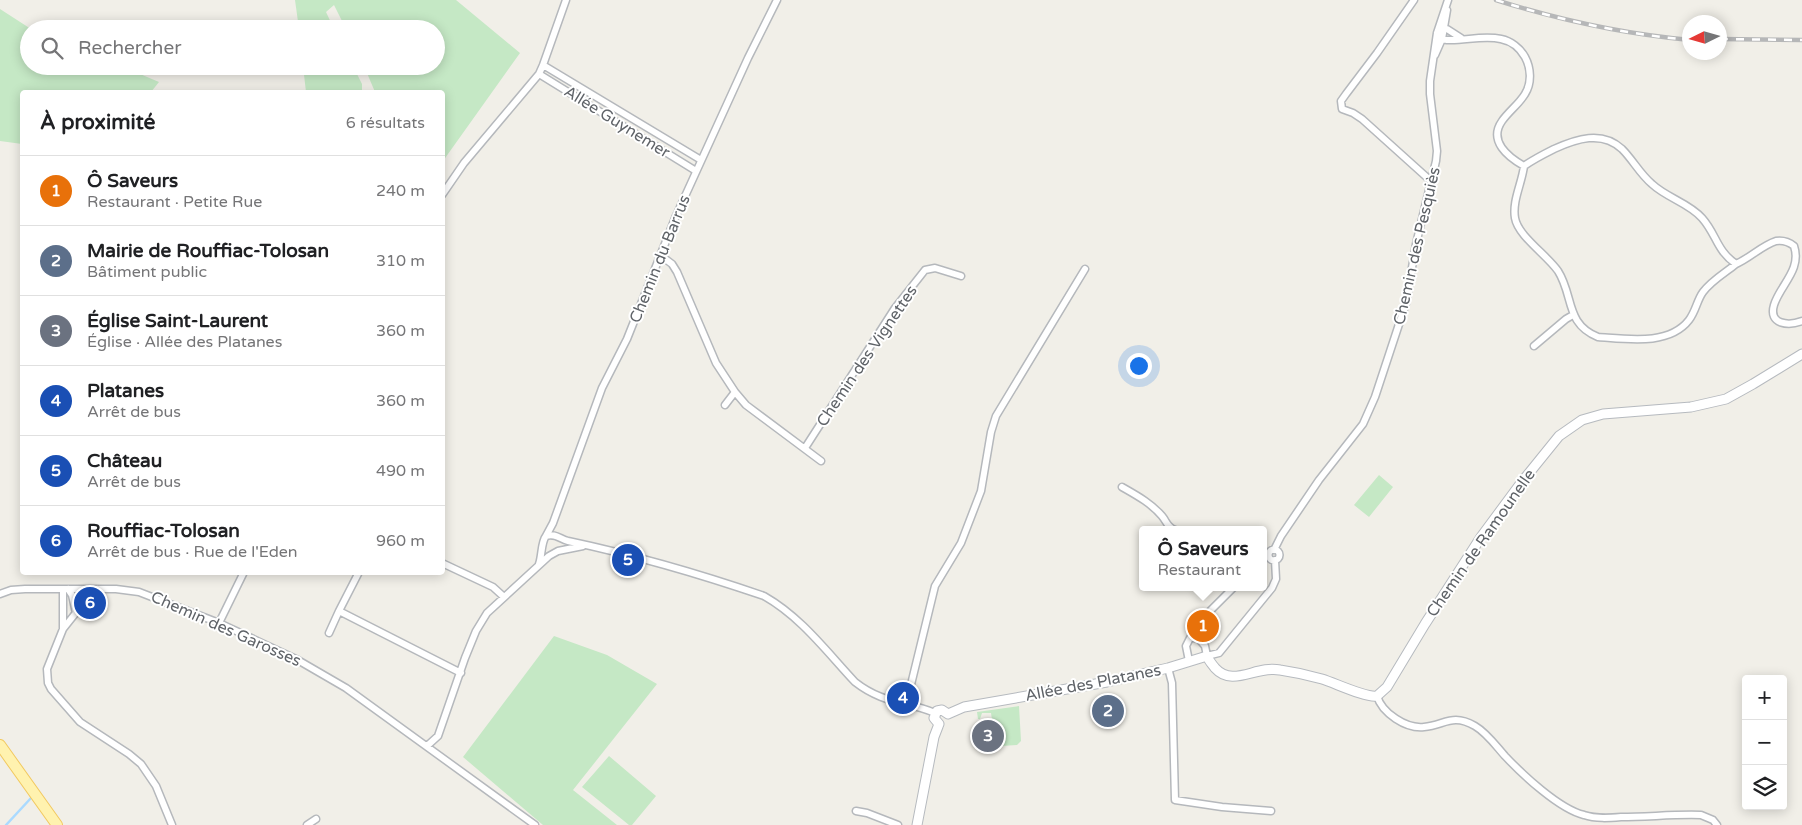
<!DOCTYPE html>
<html lang="fr">
<head>
<meta charset="utf-8">
<style>
	:root { --surface:#fff; --page:#f6f6f6; --text:#202124; --muted:#757577; --line:#e0e0e0; --accent:#ea4335 }
	body { margin:0; font-family:"Varela Round",sans-serif; background:var(--page); color:var(--text) }
	.controls { position:absolute; right:15px; bottom:15px; display:grid; overflow:hidden; border-radius:5px; box-shadow:0 2px 12px #0003 }
	.controls button { width:45px; height:45px; display:grid; place-items:center; padding:0; border:0; border-bottom:1px solid var(--line); background:var(--surface); color:var(--text); font:25px sans-serif }
	.compass { position:absolute; left:1682px; top:15px; width:45px; height:45px; border-radius:50%; background:var(--surface); box-shadow:0 2px 12px #0003; rotate:265deg }
	.you { position:absolute; left:1138px; top:365px; width:18px; height:18px; margin:-12px; border:4px solid #fff; border-radius:50%; background:#1a73e8; box-shadow:0 0 0 8px #1a73e833 }
	.badge { display:grid; place-items:center; width:32px; height:32px; border-radius:50%; background:var(--accent); color:#fff; font-size:16px; font-weight:700 }
	.pin { position:absolute; translate:-50% -50%; border:2px solid #fff; box-shadow:0 1px 5px #0006 }
	.popup { position:absolute; left:1139px; top:526px; width:128px; height:65px; box-sizing:border-box; display:grid; place-content:center; border-radius:5px; background:var(--surface); filter:drop-shadow(0 1px 4px #0005); font-size:16px; white-space:nowrap; color:var(--muted) }
	.popup b { font-size:19px; color:var(--text) }
	.popup::after { content:''; position:absolute; left:50%; top:100%; margin-left:-10px; border:10px solid transparent; border-top-color:var(--surface) }
	.list { margin:0; padding:0; list-style:none }
	h2 { display:flex; justify-content:space-between; align-items:center; height:65px; margin:0; padding:0 20px; font-size:21px }
	h2 small { font-size:16px; font-weight:400; color:var(--muted) }
	.list li { display:grid; grid-template-columns:32px 1fr auto; gap:15px; align-items:center; box-sizing:border-box; height:70px; padding:0 20px; border-top:1px solid var(--line) }
	.list b { display:block; font-size:19px; white-space:nowrap }
	.list p { margin:0; font-size:16px; white-space:nowrap; color:var(--muted) }
	.list em { font-size:16px; font-style:normal; color:var(--muted) }
	.icon { flex:none; width:28px; height:28px; fill:none; stroke:currentColor; stroke-width:2; stroke-linecap:round; stroke-linejoin:round }
	.map { position:relative; flex:none; width:1802px; height:825px; overflow:hidden }
	.search { position:absolute; background:var(--surface); box-shadow:0 2px 12px #0003; left:20px; top:20px; width:425px; height:55px; display:flex; align-items:center; gap:12px; box-sizing:border-box; padding:0 18px; border-radius:28px; color:var(--muted); font-size:19px }
	.panel { position:absolute; background:var(--surface); box-shadow:0 2px 12px #0003; left:20px; top:90px; width:425px; height:485px; border-radius:5px }
	.map>svg:first-child { display:block }
	.green { fill:#c5e8c5 }
	.lines { fill:none; stroke-linecap:round; stroke-linejoin:round }
	.stream { stroke:#aadaff; stroke-width:2.5 }
	.street-casing { stroke:#b5b8bc; stroke-width:9 }
	.secondary-casing { stroke:#b6babf; stroke-width:11 }
	.primary-casing { stroke:#f2c960; stroke-width:12 }
	.street { stroke:#fff; stroke-width:6 }
	.secondary { stroke:#fff; stroke-width:9 }
	.primary { stroke:#fff2af; stroke-width:10 }
	.rail-casing { stroke:#b6b7b8; stroke-width:4.5 }
	.rail { stroke:#fff; stroke-width:2.5; stroke-dasharray:8; stroke-linecap:butt }
	.labels { text-anchor:middle; dominant-baseline:central; stroke-width:4; stroke-linejoin:round; paint-order:stroke }
	.street-label { font-size:16px; fill:#5f6368; stroke:#fff }
</style>
</head>
<body>
<div class="map">
<svg width="1802" height="825" viewBox="0 0 1802 825">
	<rect width="100%" height="100%" fill="#f1efe8"/>
	<path class="green" d="M295 0H456L520 53 443 161 442 92H375L364 66H436V29H346L334 5 326 12 334 29H299Z
		M0 9 31 29H29V66H121L159 82 151 92H22V144L0 141Z
		M303 66H353L362 84V92H306Z
		M1379 475 1393 487 1369 517 1354 505Z
		M554 636 607 655 657 684 573 790 617 825H543L463 757Z
		M1019 706 1021 741 1017 745 1001 746 999 726H993L991 713H982L980 719H978L977 712Z
		M609 756 656 796 632 825H629L582 787Z"/>
	<g class="lines">
		<path class="stream" d="M6 825 31 798"/>
		<g class="street-casing">
			<path id="street" d="M1414 0 1377 53 1346 94 1341 101 1342 109 1353 113 1362 119 1432 182
				M1461 38 1447 29 1444 28 1437 33 1442 39 1447 40C1465 41 1483 35 1501 39 1511 41 1520 48 1525 57 1531 68 1532 83 1525 94 1519 104 1509 111 1502 121 1488 141 1508 157 1524 166 1534 159 1544 154 1554 149 1576 139 1602 130 1622 149 1633 160 1640 174 1652 184 1667 198 1689 203 1702 218 1717 235 1716 250 1736 264 1750 258 1761 246 1776 241 1783 240 1789 242 1794 246 1802 270 1780 285 1774 305 1768 325 1789 326 1802 321
				M1435 55 1442 39 1447 10
				M543 65 701 160
				M539 74 696 171
				M1524 166C1522 183 1512 201 1515 218 1518 236 1547 255 1558 271 1574 296 1565 324 1598 337 1627 339 1669 346 1689 320 1696 311 1697 300 1703 292 1712 280 1725 273 1736 264
				M442 195 464 163 539 74 543 65 566 0
				M660 255 672 264 677 272 716 363 735 392
				M1534 346 1566 319 1573 315
				M725 405 735 392 746 405 821 461
				M805 448 895 308 925 270 935 268 961 276
				M1122 487C1136 495 1151 503 1162 516 1167 522 1167 527 1175 530
				M546 536 553 523 602 388 627 339 676 216 748 58 777 0
				M1268.5 555a5.5 5.5 0 1 1 11 0a5.5 5.5 0 1 1-11 0Z
				M1274 550 1281 536 1319 480 1363 424 1375 397 1406 303 1416 244 1436 161 1437 151 1430 94V81L1437 33 1448 0
				M442 563 493 587 504 597
				M539 564C542 556 541 542 546 536 555 533 560 539 568 541 634 555 700 574 764 596 801 617 826 651 855 682 883 704 906 701 935 713
				M359 572 339 611 461 673
				M68 589 72 595 76 613
				M97 589 90 595 63 629 47 669 48 683 51 689 80 722 129 754 141 764 156 786 172 825
				M0 594 11 590 25 589H116L139 592 219 623 296 659 346 688 535 825
				M219 623 244 572
				M63 629V589
				M329 633 339 611
				M1194 637 1198 623 1234 587
				M1189 661 1186 646 1190 638H1198L1205 646 1207 656 1219 653 1272 588 1276 579 1275 560
				M1168 668 1172 683 1175 800 1222 807 1271 811
				M1377 696C1382 713 1406 729 1424 727 1445 725 1452 713 1475 726 1487 733 1496 746 1505 756 1522 774 1559 809 1584 815 1596 819 1609 818 1621 817 1648 817 1675 814 1701 815L1713 820 1717 825
				M906 705 935 586 961 543 981 491 991 432 996 416 1085 269
				M427 746 438 736 465 658 476 631 487 613 549 556 558 551 583 546
				M856 811 867 813 898 825
				M307 825 316 819"/>
		</g>
		<g class="secondary-casing">
			<path id="secondary" d="M948 714 964 707 1107 682 1168 668 1207 656C1209 661 1212 664 1215 668 1233 688 1256 665 1280 670 1294 672 1308 675 1322 679 1335 683 1366 698 1377 696L1387 687 1425 624 1481 537 1521 483 1559 436 1582 420 1603 414 1691 407 1726 399 1753 384 1802 354
				M939 724 934 718 937 711 942 710 948 714
				M917 825 934 737 939 724"/>
		</g>
		<g class="primary-casing">
			<path id="primary" d="M0 745 57 825"/>
		</g>
		<use href="#street" class="street"/>
		<use href="#secondary" class="secondary"/>
		<use href="#primary" class="primary"/>
		<g class="rail-casing">
			<path id="rail" d="M1496 0C1559 20 1624 34 1690 40
				M1720 39 1802 40"/>
		</g>
		<use href="#rail" class="rail"/>
	</g>
	<g class="labels">
		<g class="street-label">
			<text transform="translate(617 122) rotate(32)">Allée Guynemer</text>
			<text transform="translate(1417 246) rotate(-77)">Chemin des Pesquiès</text>
			<text transform="translate(660 259) rotate(-68)">Chemin du Barrus</text>
			<text transform="translate(867 356) rotate(-56)">Chemin des Vignettes</text>
			<text transform="translate(1481 543) rotate(-55)">Chemin de Ramounelle</text>
			<text transform="translate(226 629) rotate(24)">Chemin des Garosses</text>
			<text transform="translate(1093 683) rotate(-11)">Allée des Platanes</text>
		</g>
	</g>
</svg>
<div class="controls">
<button>+</button>
<button>−</button>
<button><svg class="icon" aria-label="layers" viewBox="0 0 24 24"><path d="M12 4l9 5-9 5-9-5zM3 14l9 5 9-5"/></svg></button>
</div>
<svg class="compass" viewBox="-18 -18 36 36"><path d="M0-13l5 13h-10z" fill="#e53935"/><path d="M0 13l5-13h-10z" fill="#757577"/></svg>
<div class="you"></div>
<div class="pin badge" style="left:1203px;top:626px;background:#e8710a">1</div>
<div class="popup"><b>Ô Saveurs</b>Restaurant</div>
<div class="pin badge" style="left:1108px;top:711px;background:#5c6f8a">2</div>
<div class="pin badge" style="left:988px;top:736px;background:#6b7280">3</div>
<div class="pin badge" style="left:903px;top:698px;background:#1a4fb4">4</div>
<div class="pin badge" style="left:628px;top:560px;background:#1a4fb4">5</div>
<div class="pin badge" style="left:90px;top:603px;background:#1a4fb4">6</div>
<div class="search"><svg class="icon" aria-label="search" viewBox="0 0 24 24"><circle cx="10" cy="10" r="6"/><path d="M15 15l6 6"/></svg>Rechercher</div>
<section class="panel">
<h2>À proximité<small>6 résultats</small></h2>
<ul class="list">
<li><span class="badge" style="background:#e8710a">1</span><div><b>Ô Saveurs</b><p>Restaurant · Petite Rue</p></div><em>240 m</em></li>
<li><span class="badge" style="background:#5c6f8a">2</span><div><b>Mairie de Rouffiac-Tolosan</b><p>Bâtiment public</p></div><em>310 m</em></li>
<li><span class="badge" style="background:#6b7280">3</span><div><b>Église Saint-Laurent</b><p>Église · Allée des Platanes</p></div><em>360 m</em></li>
<li><span class="badge" style="background:#1a4fb4">4</span><div><b>Platanes</b><p>Arrêt de bus</p></div><em>360 m</em></li>
<li><span class="badge" style="background:#1a4fb4">5</span><div><b>Château</b><p>Arrêt de bus</p></div><em>490 m</em></li>
<li><span class="badge" style="background:#1a4fb4">6</span><div><b>Rouffiac-Tolosan</b><p>Arrêt de bus · Rue de l'Eden</p></div><em>960 m</em></li>
</ul>
</section>
</div>
</body>
</html>
